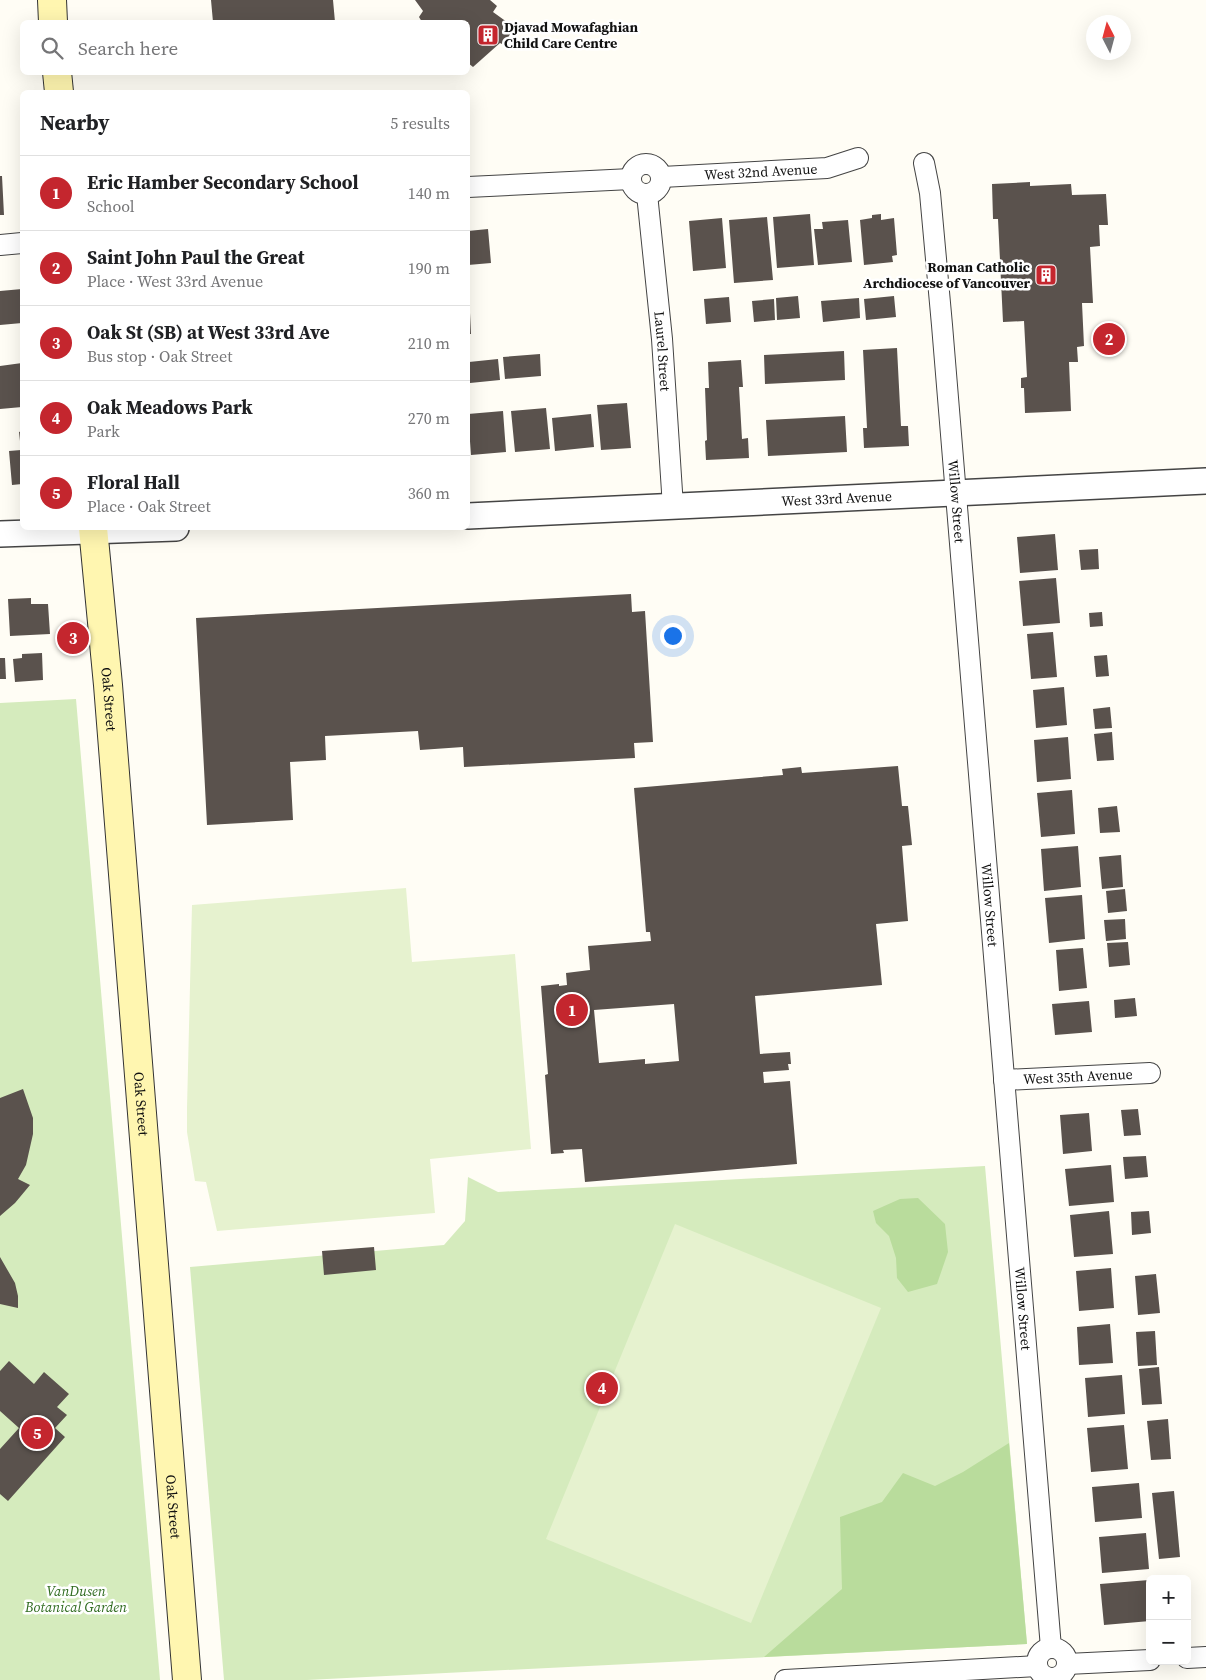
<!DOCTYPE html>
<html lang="en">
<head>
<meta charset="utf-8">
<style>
	:root { --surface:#fff; --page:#f6f6f6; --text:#202124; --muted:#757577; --line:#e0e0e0; --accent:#c4262e }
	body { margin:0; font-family:"Source Serif 4",serif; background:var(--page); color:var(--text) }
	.controls { position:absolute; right:15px; bottom:15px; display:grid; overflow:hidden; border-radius:8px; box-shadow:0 5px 20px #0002 }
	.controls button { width:45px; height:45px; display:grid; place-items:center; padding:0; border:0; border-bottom:1px solid var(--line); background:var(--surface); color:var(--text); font:25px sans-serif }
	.compass { position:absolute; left:1086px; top:15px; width:45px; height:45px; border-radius:50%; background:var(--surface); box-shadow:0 5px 20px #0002; rotate:354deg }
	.you { position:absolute; left:672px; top:635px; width:18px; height:18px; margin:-12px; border:4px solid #fff; border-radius:50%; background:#1a73e8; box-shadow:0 0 0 8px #1a73e833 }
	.badge { display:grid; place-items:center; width:32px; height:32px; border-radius:50%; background:var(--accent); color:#fff; font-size:16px; font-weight:700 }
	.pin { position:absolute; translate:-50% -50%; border:2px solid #fff; box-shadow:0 1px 5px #0006 }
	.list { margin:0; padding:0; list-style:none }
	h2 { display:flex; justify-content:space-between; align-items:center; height:65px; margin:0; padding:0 20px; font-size:21px }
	h2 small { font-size:16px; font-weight:400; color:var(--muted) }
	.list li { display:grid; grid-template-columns:32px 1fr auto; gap:15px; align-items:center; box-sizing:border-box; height:75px; padding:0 20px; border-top:1px solid var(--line) }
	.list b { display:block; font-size:19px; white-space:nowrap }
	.list p { margin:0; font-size:16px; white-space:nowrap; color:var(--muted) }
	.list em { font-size:16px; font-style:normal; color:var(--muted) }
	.icon { flex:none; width:28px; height:28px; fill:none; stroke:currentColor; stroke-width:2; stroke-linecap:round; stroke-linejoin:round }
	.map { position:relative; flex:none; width:1206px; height:1680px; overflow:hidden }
	.search { position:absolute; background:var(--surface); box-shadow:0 5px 20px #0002; left:20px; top:20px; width:450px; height:55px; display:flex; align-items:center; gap:12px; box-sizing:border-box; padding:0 18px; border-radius:8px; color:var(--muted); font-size:19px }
	.panel { position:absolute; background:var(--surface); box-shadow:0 5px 20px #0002; left:20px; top:90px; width:450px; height:440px; border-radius:8px }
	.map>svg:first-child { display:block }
	.green { fill:#d5ebbd }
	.forest { fill:#b9dc9c }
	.pitch { fill:#e6f2cf }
	.building { fill:#5a524d; fill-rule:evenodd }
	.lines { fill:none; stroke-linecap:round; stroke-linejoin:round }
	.minor-casing { stroke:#444; stroke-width:22 }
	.tertiary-casing { stroke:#444; stroke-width:28 }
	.secondary-casing { stroke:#333; stroke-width:30 }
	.minor { stroke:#fff; stroke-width:20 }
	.tertiary { stroke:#fff; stroke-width:25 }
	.secondary { stroke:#fff6b0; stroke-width:28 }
	.labels { text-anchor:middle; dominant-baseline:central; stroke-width:5; stroke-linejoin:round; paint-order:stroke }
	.poi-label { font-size:14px; font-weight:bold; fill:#111; stroke:#fff; text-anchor:start }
	.street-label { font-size:14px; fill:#111; stroke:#fff }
	.park-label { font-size:14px; font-style:italic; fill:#2f6b1f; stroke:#fff }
</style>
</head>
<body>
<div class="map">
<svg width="1206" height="1680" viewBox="0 0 1206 1680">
	<rect width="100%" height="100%" fill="#fffdf5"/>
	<path class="green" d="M76 699 160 1680H0V703Z
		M985 1166 1027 1644 307 1680H224L190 1267 444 1245 465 1221 468 1177 498 1192Z"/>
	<path class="forest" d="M918 1198 945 1224 948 1252 937 1284 908 1292 897 1278 896 1258 889 1236 876 1223 873 1211 900 1199Z
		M1009 1443 1027 1644 764 1657 842 1589 840 1517 882 1502 903 1473 935 1486 963 1472Z"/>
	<path class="pitch" d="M406 888 412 962 515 954 531 1149 430 1159 435 1213 217 1231 206 1182 195 1181 187 1132V1108L192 905Z
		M675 1224 881 1308 751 1623 546 1539Z"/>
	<path class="building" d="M211 0H333L335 22H213Z
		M415 0H490L497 6 493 12 514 27 504 45 500 43 473 67 468 63V22H422L419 17 423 11Z
		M0 176H2L4 215H0Z
		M1030 182V186L1071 184 1072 195 1106 194 1108 225H1099L1100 246 1090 247 1093 303H1082L1084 346 1077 347 1078 362H1069L1071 411 1025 413 1024 388H1021V378L1027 377 1024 321 1003 322 998 219H993L992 184Z
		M810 214 814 265 777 268 773 217Z
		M881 214V220L894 218 897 255 892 256 893 262 864 265 860 220 872 218V215Z
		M767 217 773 280 734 283 729 220Z
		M722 218 726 268 693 271 689 221Z
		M848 220 852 262 818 265 814 229H823L822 222Z
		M488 229 491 263 468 265V231Z
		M22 289V323L0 325V291Z
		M798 296 800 318 777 320 776 298Z
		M894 296 896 317 866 320 864 299Z
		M729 297 731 322 706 324 704 299Z
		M859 298 860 318 823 322 821 301Z
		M774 299 775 320 754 322 752 301Z
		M470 313 471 334H468V314Z
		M897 348 901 426H908L909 446 864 448 863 428H867L863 350Z
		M844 351 845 380 765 384 764 355Z
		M540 354 541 376 505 379 503 357Z
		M498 359 500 380 470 383 469 362Z
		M741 360 743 387H739L742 439 748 438 749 458 706 460 705 441 707 440 705 388H709L708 362Z
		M22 363V407L0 409V366Z
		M627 403 631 448 601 450 597 405Z
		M546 408 550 449 515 452 511 411Z
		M503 411 506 452 471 455 468 414Z
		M591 414 594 447 555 451 552 418Z
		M845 416 847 452 768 456 766 420Z
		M22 431V484L12 485 9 451 21 450 19 432Z
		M1055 534 1058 570 1020 573 1017 537Z
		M1098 549 1099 569 1081 570 1079 550Z
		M1056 578 1060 623 1023 626 1019 581Z
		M631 594 632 612 645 611 653 742 634 743 635 758 464 767 463 747 420 750 418 731 325 736 326 760 290 762 293 820 207 825 196 618Z
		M31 598V604H48L50 634 10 636 8 599Z
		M1102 612 1103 626 1090 627 1089 613Z
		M1053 632 1057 677 1031 679 1027 634Z
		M42 653 43 680 15 682 13 659 22 658V654Z
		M1107 655 1109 676 1096 677 1094 656Z
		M0 658H5L6 679H0Z
		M1064 687 1067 725 1036 728 1033 690Z
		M1110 707 1112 728 1095 729 1093 709Z
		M1112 732 1114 760 1097 761 1094 734Z
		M1068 737 1071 779 1037 782 1034 740Z
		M898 766 902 806H908L912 845 902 846 908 921 876 924 882 985 755 996 760 1054 790 1052 791 1064H788L789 1070 763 1072 764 1083 790 1081 797 1164 585 1182 582 1149 563 1150 564 1153 551 1154 545 1075 548 1074 541 986 559 984V986L567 985 566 973 590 970 588 946 651 941 650 932H646L634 788 783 775 782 769 801 767 802 773ZM674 1004 679 1061 645 1064V1059L599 1063 594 1010Z
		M1072 790 1075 834 1041 837 1037 793Z
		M1117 806 1120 832 1100 833 1098 808Z
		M1078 846 1081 887 1044 891 1041 849Z
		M1121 855 1123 887 1102 889 1099 857Z
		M1125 889 1127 911 1108 913 1106 891Z
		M1082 895 1085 939 1049 943 1045 898Z
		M1125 919 1126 939 1106 941 1104 920Z
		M1128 942 1130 965 1109 967 1107 943Z
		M1083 948 1087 988 1059 991 1056 950Z
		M1135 998 1137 1016 1115 1018 1114 1000Z
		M1089 1001 1092 1032 1055 1035 1052 1004Z
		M23 1089 33 1118V1134L26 1165 18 1179 30 1185 15 1203 0 1216V1098Z
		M1138 1109 1141 1135 1124 1136 1121 1110Z
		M1089 1113 1092 1151 1063 1154 1060 1115Z
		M1146 1156 1148 1177 1125 1179 1123 1157Z
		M1111 1165 1114 1202 1069 1206 1065 1169Z
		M1109 1211 1113 1254 1074 1257 1070 1215Z
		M1149 1211 1151 1233 1132 1235 1131 1212Z
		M374 1247 376 1270 324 1275 322 1251Z
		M0 1257 15 1283 18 1296V1308L0 1304Z
		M1111 1268 1114 1308 1079 1311 1076 1271Z
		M1156 1274 1160 1313 1138 1315 1135 1276Z
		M1110 1324 1113 1363 1079 1365 1077 1327Z
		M1155 1331 1157 1365 1138 1366 1136 1332Z
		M9 1361 34 1384 44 1372 69 1394 57 1407 67 1415 55 1428 65 1437 8 1501 0 1494V1449L19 1428 0 1411V1371Z
		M1159 1367 1162 1404 1142 1405 1139 1369Z
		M1122 1375 1125 1414 1088 1417 1085 1378Z
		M1168 1419 1171 1459 1151 1460 1147 1421Z
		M1124 1425 1128 1469 1091 1472 1087 1428Z
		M1139 1483 1142 1518 1095 1522 1092 1487Z
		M1174 1491 1180 1557 1159 1559 1152 1493Z
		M1146 1533 1149 1569 1102 1573 1099 1537Z
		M1149 1580 1150 1621 1104 1625 1100 1584Z"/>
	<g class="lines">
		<g class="minor-casing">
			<g id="minor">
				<path id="s1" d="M924 163 930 193 942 325 1051 1648"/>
				<circle cx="646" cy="179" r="15"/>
				<path id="s2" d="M662 177 827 168 858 158"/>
				<path d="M468 187 631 179"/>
				<path id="s3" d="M647 194 662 339 673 507"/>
				<path d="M0 245 22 243"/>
				<path id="s4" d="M1004 1080 1150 1073"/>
				<circle cx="1052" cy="1663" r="15"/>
				<path d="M1187 1658 1206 1657"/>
				<path d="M1067 1664 1150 1660"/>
				<path d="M785 1680 1037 1666"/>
			</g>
		</g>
		<g class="tertiary-casing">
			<g id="tertiary">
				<path id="s5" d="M468 516 1206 481"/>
				<path d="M0 534 176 528"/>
			</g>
		</g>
		<g class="secondary-casing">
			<g id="secondary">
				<path d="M52 0 53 22"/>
				<path d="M57 72 59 92"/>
				<path id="s6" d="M93 528 108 685 187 1680"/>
			</g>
		</g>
		<use href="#minor" class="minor"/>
		<use href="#tertiary" class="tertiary"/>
		<use href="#secondary" class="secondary"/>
	</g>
	<defs>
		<g id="building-square" transform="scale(1.125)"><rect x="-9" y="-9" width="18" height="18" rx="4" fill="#c4262e" stroke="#fff"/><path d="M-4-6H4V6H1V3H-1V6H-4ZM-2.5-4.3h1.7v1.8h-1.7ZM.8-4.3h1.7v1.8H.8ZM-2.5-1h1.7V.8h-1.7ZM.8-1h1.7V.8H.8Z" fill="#fff"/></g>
	</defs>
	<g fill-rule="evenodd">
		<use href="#building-square" x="488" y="35"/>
		<use href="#building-square" x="1046" y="275"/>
	</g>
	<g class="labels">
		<g class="poi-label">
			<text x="504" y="27">Djavad Mowafaghian<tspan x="504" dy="16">Child Care Centre</tspan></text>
			<text x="1030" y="267" text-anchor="end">Roman Catholic<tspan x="1030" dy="16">Archdiocese of Vancouver</tspan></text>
		</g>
		<g class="street-label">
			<text stroke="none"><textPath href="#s2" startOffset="99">West 32nd Avenue</textPath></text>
			<text stroke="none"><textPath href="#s3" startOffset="158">Laurel Street</textPath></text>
			<text stroke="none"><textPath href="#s5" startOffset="369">West 33rd Avenue</textPath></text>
			<text stroke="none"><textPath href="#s1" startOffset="340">Willow Street</textPath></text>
			<text stroke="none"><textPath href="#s6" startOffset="172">Oak Street</textPath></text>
			<text stroke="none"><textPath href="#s1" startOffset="745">Willow Street</textPath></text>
			<text stroke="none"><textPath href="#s4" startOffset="74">West 35th Avenue</textPath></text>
			<text stroke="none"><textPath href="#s6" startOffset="578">Oak Street</textPath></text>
			<text stroke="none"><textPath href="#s1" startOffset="1150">Willow Street</textPath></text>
			<text stroke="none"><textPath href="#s6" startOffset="982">Oak Street</textPath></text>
		</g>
		<g class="park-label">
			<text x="76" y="1591">VanDusen<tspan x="76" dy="16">Botanical Garden</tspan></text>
		</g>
	</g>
</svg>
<div class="controls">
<button>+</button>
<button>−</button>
</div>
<svg class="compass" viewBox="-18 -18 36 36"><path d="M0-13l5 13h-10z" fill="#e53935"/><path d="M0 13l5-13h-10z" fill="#757577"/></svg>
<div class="you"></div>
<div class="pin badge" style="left:572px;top:1010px">1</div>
<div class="pin badge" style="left:1109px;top:339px">2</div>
<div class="pin badge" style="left:73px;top:638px">3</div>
<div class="pin badge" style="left:602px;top:1388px">4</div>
<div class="pin badge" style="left:37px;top:1433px">5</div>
<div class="search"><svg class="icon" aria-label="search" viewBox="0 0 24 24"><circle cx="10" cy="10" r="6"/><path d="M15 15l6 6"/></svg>Search here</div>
<section class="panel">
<h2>Nearby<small>5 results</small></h2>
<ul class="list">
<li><span class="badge">1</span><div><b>Eric Hamber Secondary School</b><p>School</p></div><em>140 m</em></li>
<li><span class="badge">2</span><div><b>Saint John Paul the Great</b><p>Place · West 33rd Avenue</p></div><em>190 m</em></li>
<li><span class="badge">3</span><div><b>Oak St (SB) at West 33rd Ave</b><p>Bus stop · Oak Street</p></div><em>210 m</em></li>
<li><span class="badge">4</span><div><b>Oak Meadows Park</b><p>Park</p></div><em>270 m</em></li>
<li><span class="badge">5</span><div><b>Floral Hall</b><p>Place · Oak Street</p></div><em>360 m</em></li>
</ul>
</section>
</div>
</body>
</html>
